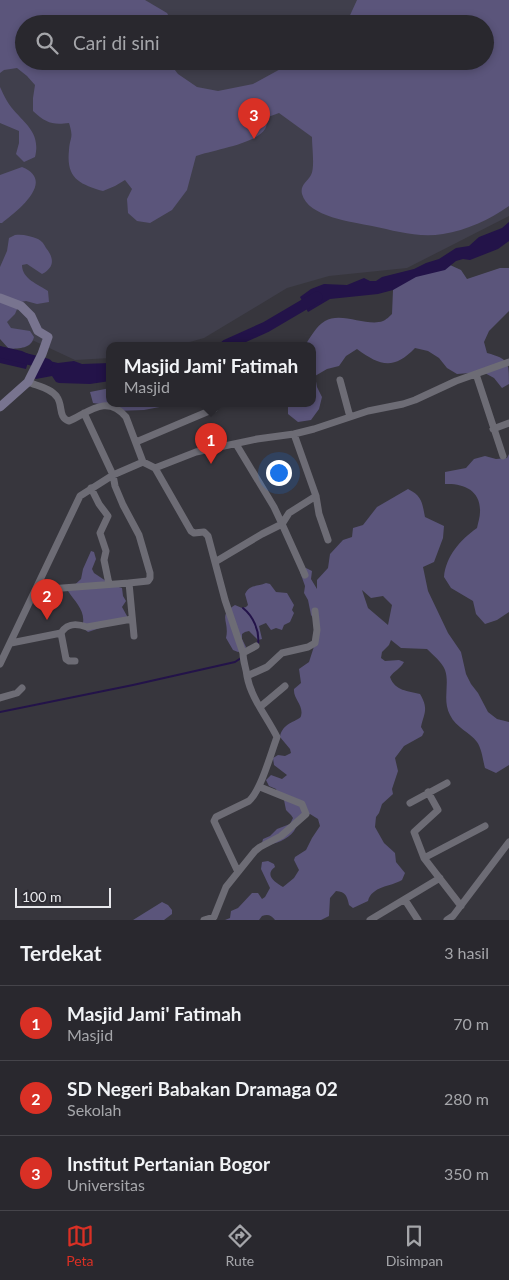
<!DOCTYPE html>
<html lang="id">
<head>
<meta charset="utf-8">
<style>
	:root { --surface:#29282e; --page:#313036; --text:#f1f3f6; --muted:#a5a6aa; --line:#45444a; --accent:#d93025 }
	body { margin:0; font-family:Lato,sans-serif; background:var(--page); color:var(--text) }
	.scale { position:absolute; left:15px; bottom:12px; width:96px; box-sizing:border-box; padding-left:5px; border:2px solid #e7e7eb; border-top:0; font-size:14px; line-height:18px; white-space:nowrap; color:#e7e7eb; -webkit-text-stroke:4px #2d2c33; paint-order:stroke }
	.you { position:absolute; left:278px; top:472px; width:18px; height:18px; margin:-12px; border:4px solid #fff; border-radius:50%; background:#1a73e8; box-shadow:0 0 0 8px #1a73e833 }
	.badge { display:grid; place-items:center; width:32px; height:32px; border-radius:50%; background:var(--accent); color:#fff; font-size:16px; font-weight:700 }
	.pin { position:absolute; translate:-50% -41px; filter:drop-shadow(0 1px 2px #0008) }
	.pin::after { content:''; position:absolute; top:26px; width:18px; height:15px; background:inherit; clip-path:polygon(0 0,100% 0,50% 100%) }
	.popup { position:absolute; left:106px; top:342px; width:210px; height:65px; box-sizing:border-box; display:grid; place-content:center; border-radius:10px; background:var(--surface); filter:drop-shadow(0 1px 4px #0005); font-size:16px; white-space:nowrap; color:var(--muted) }
	.popup b { font-size:19px; color:var(--text) }
	.popup::after { content:''; position:absolute; left:50%; top:100%; margin-left:-10px; border:10px solid transparent; border-top-color:var(--surface) }
	.list { margin:0; padding:0; list-style:none }
	h2 { display:flex; justify-content:space-between; align-items:center; height:65px; margin:0; padding:0 20px; font-size:21px }
	h2 small { font-size:16px; font-weight:400; color:var(--muted) }
	.list li { display:grid; grid-template-columns:32px 1fr auto; gap:15px; align-items:center; box-sizing:border-box; height:75px; padding:0 20px; border-top:1px solid var(--line) }
	.list b { display:block; font-size:19px; white-space:nowrap }
	.list p { margin:0; font-size:16px; white-space:nowrap; color:var(--muted) }
	.list em { font-size:16px; font-style:normal; color:var(--muted) }
	.icon { flex:none; width:28px; height:28px; fill:none; stroke:currentColor; stroke-width:2; stroke-linecap:round; stroke-linejoin:round }
	.map { position:relative; flex:none; width:509px; height:920px; overflow:hidden }
	.search { position:absolute; background:var(--surface); box-shadow:0 2px 8px #0003; left:15px; right:15px; top:15px; height:55px; display:flex; align-items:center; gap:12px; box-sizing:border-box; padding:0 18px; border-radius:28px; color:var(--muted); font-size:19px }
	.sheet { height:290px; background:var(--surface) }
	nav { display:flex; justify-content:space-around; align-items:center; box-sizing:border-box; height:70px; border-top:1px solid var(--line); background:var(--surface); font-size:14px; color:var(--muted) }
	nav a { display:grid; justify-items:center; gap:2px }
	nav .on { color:var(--accent) }
	.map>svg:first-child { display:block }
	.built { fill:#403f4c; fill-rule:evenodd }
	.green { fill:#5b557b; fill-rule:evenodd }
	.water { fill:#231349 }
	.lines { fill:none; stroke-linecap:round; stroke-linejoin:round }
	.stream { stroke:#231349; stroke-width:2 }
	.river { stroke:#231349; stroke-width:11 }
	.street { stroke:#6d6c75; stroke-width:7 }
	.secondary { stroke:#78748f; stroke-width:9 }
</style>
</head>
<body>
<div class="map">
<svg width="509" height="920" viewBox="0 0 509 920">
	<rect width="100%" height="100%" fill="#37363d"/>
	<path class="built" d="M0 0H509V216L407 268 329 276 287 288 204 338 179 345H110V358L75 360 0 325ZM24 24H485V61H24Z"/>
	<path class="green" d="M0 0H145L167 13 173 24H24V61H168L178 74 197 87 218 91 253 84 295 61H485V24H346L357 0H509V206C489 220 467 230 443 234 418 238 396 231 372 226 353 222 308 217 302 194 300 185 307 182 311 175 315 168 312 147 312 137L279 113 268 117C267 121 267 126 265 129 256 144 212 150 196 156L187 190 172 210 150 223 137 221 128 213 127 199 132 189 125 180 115 186 103 191C79 184 66 178 69 150 70 136 74 139 69 123 52 125 46 123 33 111V98L35 85 27 76 17 68 4 70 0 73Z
		M0 87C2 91 4 96 7 101 19 121 42 129 35 157L24 162 16 154 19 143V131L0 123Z
		M22 167C57 181 16 212 2 223H0V175Z
		M15 235C23 234 30 236 38 239 42 241 44 244 46 248 54 258 55 267 42 274L27 264 22 265C22 279 38 284 48 291L49 302 37 304 26 301 20 302 15 314 7 322 11 328 30 331 34 337C31 349 20 348 9 349L0 339V267L7 251 9 238Z
		M450 265 461 270 467 279 500 268H509V311L489 331 484 342 487 353C509 359 509 362 509 384L502 388 494 378 483 372 457 374 447 368 439 358 428 351 415 348C394 370 380 366 357 349L346 356 339 366 327 369 315 376 317 387 322 397 319 409 311 420 298 422 288 414V403H312V345H305C311 337 316 326 325 321 341 311 367 327 383 321 386 320 390 316 392 314L393 290 396 283Z
		M110 388V403H173L170 405 144 410 115 411 107 405 93 403 90 392Z
		M509 454V612L497 620 485 624 476 614 473 601 451 588 444 577C446 556 460 540 477 528 478 523 480 517 480 512 481 490 463 483 445 484V472L466 468 474 459 485 456 496 459 507 458Z
		M408 489C422 496 422 502 425 517L444 526 443 538 434 562 423 567 428 591 448 633 461 652 466 674 471 684 478 693 488 712 497 719 509 722V765L496 773 485 768C483 761 482 749 477 742 470 732 456 728 450 715 442 700 450 684 445 670 442 662 433 655 427 649L401 648 391 640 389 645 382 652 381 658 385 661 399 660 404 662C400 669 394 671 390 677 395 691 408 691 420 694 429 709 424 713 421 727L424 732 422 736 404 746 395 758 398 771 392 789 393 794 382 804 379 813 376 817 375 827 384 843 395 853 396 862 405 873 402 880C390 887 372 886 368 901L353 908 349 905C347 896 346 892 336 891L330 898 329 916 321 920H275C271 915 268 914 262 916L259 920H225L230 918 231 911 238 908 252 893H258L262 899 265 897 270 888 261 869 262 862 268 861 274 864 275 867C264 875 275 882 283 887L294 878 299 870 294 860 295 857 306 850 312 838 320 826 318 819 310 814C300 816 299 823 294 831 287 840 276 844 265 845L262 843 263 839 270 836 277 829 290 824 293 818 291 815 286 810 284 800 278 796 276 789 269 786 266 780 271 775 282 779 287 775 274 765 273 758 278 755 285 756 291 753 290 749 280 737C282 722 300 721 301 716 304 705 293 699 294 689L301 683 299 669 309 662 318 634 317 624 311 615 308 600 304 593 305 586 300 572 306 568 312 571 311 579 317 589V580L328 568 330 554 343 540 352 537 353 528 363 525 377 507ZM362 590 371 598 383 596 392 605 388 625 368 608Z
		M91 551 94 552 96 559 92 569 94 573 112 585 122 588 123 596 126 601 122 607 127 616V619L88 632 82 627C87 612 76 603 68 591L81 579 83 569Z
		M266 583 270 584 276 592 287 593 294 605 292 610 294 613 290 622 284 625 282 630 276 628 271 630 266 623 259 626 262 639 258 640 249 631 245 632 242 634V639L246 647 245 650 238 652 233 650 226 638C230 621 217 616 235 605L242 608 246 607 248 605 245 594C250 584 257 587 266 583Z
		M162 902 168 905 172 910V914L164 920H133Z"/>
	<path class="water" d="M509 222V241L498 249 470 260 463 259 456 261 445 270 416 277 393 290 378 294 330 299 308 312 300 297 311 289 324 284 347 285 364 278 370 281H376L382 277 414 269 426 263 439 259 456 248 469 246 479 237 502 228Z
		M0 346 22 351 30 355 26 369 0 363Z
		M41 359 58 363 74 361 82 364 110 363V381L90 384 59 383 56 382 52 376 36 379 32 377Z"/>
	<g class="lines">
		<path class="stream" d="M243 608C253 616 260 631 258 644
			M0 712 133 685 235 662 241 658"/>
		<path class="river" d="M226 345 266 327 317 297
			M0 352 47 364"/>
		<path class="street" d="M476 374 503 456
			M340 380 350 417
			M28 382C37 386 51 388 57 397 63 405 58 418 69 421 89 412 107 394 126 417L143 462
			M84 413 113 475 115 486 123 505 139 535 150 573V578L148 581 129 583
			M493 429 509 423
			M294 434 316 496 319 514 328 540
			M136 442 214 409
			M236 444 274 507 282 524
			M155 468 191 531 194 533 204 532 208 536 225 600 243 653C243 662 246 667 247 676 251 698 267 717 277 737 271 753 261 790 249 801L216 817 214 821 238 872
			M91 488 99 504 108 516 100 533 106 551 104 560 109 584
			M282 524 289 513 316 496
			M215 562 262 534 282 524 305 575
			M36 590 129 583 134 636
			M61 633 66 659 69 661H75
			M11 643 61 633C67 623 76 623 87 627L132 619
			M243 653 256 646
			M0 664 80 496 113 475 143 462 155 468 196 452 257 439 294 434 314 429 368 411 403 404 415 400 456 381 509 362
			M247 676 267 667 282 653 308 647 315 643 317 630 315 611
			M0 698 17 693 22 688
			M260 707 285 686
			M428 792 438 810 414 832 424 858 461 906
			M410 803 447 783
			M424 858 485 826
			M405 900 418 920
			M204 920 214 917 226 887 255 851 260 847 281 836 306 814 302 804 260 787
			M370 920 440 878
			M447 920 453 916 509 842"/>
		<path class="secondary" d="M0 298 21 306 31 316 38 331 48 337 42 354 28 382 0 407"/>
	</g>
</svg>
<div class="scale">100 m</div>
<div class="you"></div>
<div class="pin badge" style="left:211px;top:464px">1</div>
<div class="popup"><b>Masjid Jami' Fatimah</b>Masjid</div>
<div class="pin badge" style="left:47px;top:620px">2</div>
<div class="pin badge" style="left:254px;top:139px">3</div>
<div class="search"><svg class="icon" aria-label="search" viewBox="0 0 24 24"><circle cx="10" cy="10" r="6"/><path d="M15 15l6 6"/></svg>Cari di sini</div>
</div>
<section class="sheet">
<h2>Terdekat<small>3 hasil</small></h2>
<ul class="list">
<li><span class="badge">1</span><div><b>Masjid Jami' Fatimah</b><p>Masjid</p></div><em>70 m</em></li>
<li><span class="badge">2</span><div><b>SD Negeri Babakan Dramaga 02</b><p>Sekolah</p></div><em>280 m</em></li>
<li><span class="badge">3</span><div><b>Institut Pertanian Bogor</b><p>Universitas</p></div><em>350 m</em></li>
</ul>
</section>
<nav>
<a class="on"><svg class="icon" aria-label="map" viewBox="0 0 24 24"><path d="M3 6l6-2 6 2 6-2v14l-6 2-6-2-6 2zM9 4v14M15 6v14"/></svg>Peta</a>
<a><svg class="icon" aria-label="directions" viewBox="0 0 24 24"><path d="M12 3l9 9-9 9-9-9zM9 14v-3h6M13 9l2 2-2 2"/></svg>Rute</a>
<a><svg class="icon" aria-label="saved" viewBox="0 0 24 24"><path d="M7 4h10v16l-5-4-5 4z"/></svg>Disimpan</a>
</nav>
</body>
</html>
